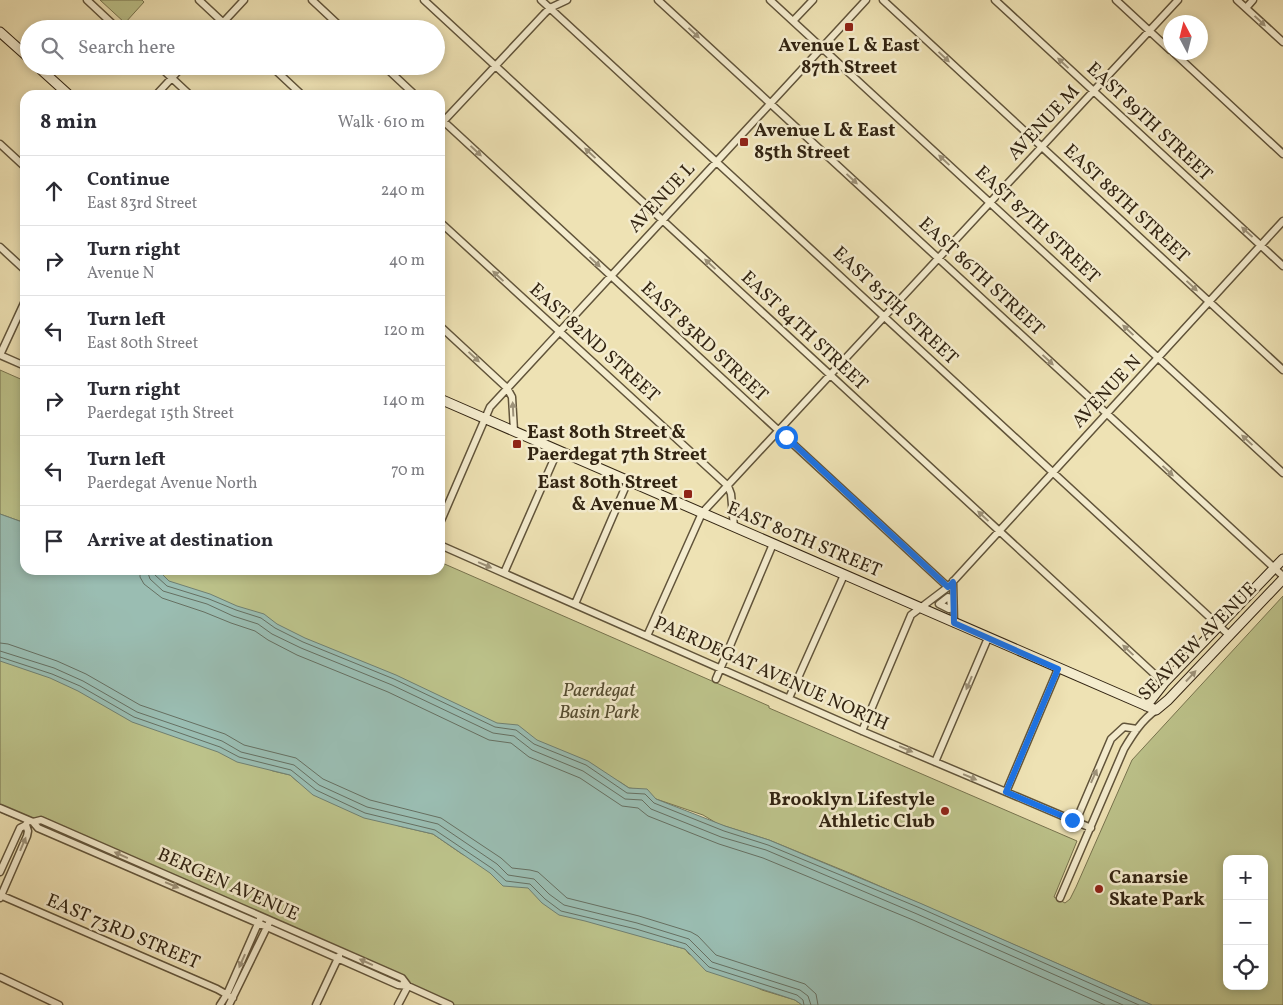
<!DOCTYPE html>
<html lang="en">
<head>
<meta charset="utf-8">
<style>
	:root { --surface:#fff; --page:#f2f2f3; --text:#2b2b33; --muted:#7c7c81; --line:#e1e1e2 }
	body { margin:0; font-family:Vollkorn,serif; background:var(--page); color:var(--text) }
	.controls { position:absolute; right:15px; bottom:15px; display:grid; overflow:hidden; border-radius:10px; box-shadow:0 2px 8px #0003 }
	.controls button { width:45px; height:45px; display:grid; place-items:center; padding:0; border:0; border-bottom:1px solid var(--line); background:var(--surface); color:var(--text); font:25px sans-serif }
	.compass { position:absolute; left:1163px; top:15px; width:45px; height:45px; border-radius:50%; background:var(--surface); box-shadow:0 2px 8px #0003; rotate:353deg }
	.stop { position:absolute; width:15px; height:15px; margin:-11px; border:4px solid #1a73e8; border-radius:50%; background:#fff }
	.stop.end { background:#1a73e8; border-color:#fff; box-shadow:0 1px 5px #0008 }
	.list { margin:0; padding:0; list-style:none }
	h2 { display:flex; justify-content:space-between; align-items:center; height:65px; margin:0; padding:0 20px; font-size:21px }
	h2 small { font-size:16px; font-weight:400; color:var(--muted) }
	.list li { display:grid; grid-template-columns:32px 1fr auto; gap:15px; align-items:center; box-sizing:border-box; height:70px; padding:0 20px; border-top:1px solid var(--line) }
	.list b { display:block; font-size:19px; white-space:nowrap }
	.list p { margin:0; font-size:16px; white-space:nowrap; color:var(--muted) }
	.list em { font-size:16px; font-style:normal; color:var(--muted) }
	.icon { flex:none; width:28px; height:28px; fill:none; stroke:currentColor; stroke-width:2; stroke-linecap:round; stroke-linejoin:round }
	.map { position:relative; flex:none; width:1283px; height:1005px; overflow:hidden }
	.search { position:absolute; background:var(--surface); box-shadow:0 2px 8px #0003; left:20px; top:20px; width:425px; height:55px; display:flex; align-items:center; gap:12px; box-sizing:border-box; padding:0 18px; border-radius:28px; color:var(--muted); font-size:19px }
	.panel { position:absolute; background:var(--surface); box-shadow:0 2px 8px #0003; left:20px; top:90px; width:425px; height:485px; border-radius:15px }
	.map>svg:first-child { display:block }
	.green { fill:#bcc28a; stroke:#77734e; fill-rule:evenodd }
	.water { fill:#9abdb2; stroke:#708072 }
	.lines { fill:none; stroke-linecap:round; stroke-linejoin:round }
	.shore { stroke:#667062; stroke-width:1 }
	.street-casing { stroke:#61543a; stroke-width:9 }
	.secondary-casing { stroke:#322412; stroke-width:11 }
	.street { stroke:#f4ecce; stroke-width:6 }
	.secondary { stroke:#f4ecce; stroke-width:9 }
	.oneway { fill:#9d9279 }
	.route { stroke:#1a73e8; stroke-width:6 }
	.poi-dot { fill:#8f2418; stroke:#f4ecce; stroke-width:2 }
	.labels { text-anchor:middle; dominant-baseline:central; stroke-width:5; stroke-linejoin:round; paint-order:stroke }
	.poi-label { font-size:19px; font-weight:bold; fill:#322412; stroke:#f4ecce; text-anchor:start }
	.street-label { font-size:19px; fill:#322412; stroke:#f4ecce }
	.park-label { font-size:19px; font-style:italic; fill:#544c30; stroke:#f4ecce }
</style>
</head>
<body>
<div class="map">
<svg width="1283" height="1005" viewBox="0 0 1283 1005">
	<rect width="100%" height="100%" fill="#eee2b4"/>
	<filter id="stains"><feTurbulence type="fractalNoise" baseFrequency=".004" numOctaves="4"/><feColorMatrix values="0 0 0 0 .2 0 0 0 0 .09 0 0 0 0 .02 0 0 0 .5 -.17"/></filter>
	<radialGradient id="worn" r=".72"><stop offset=".6" stop-color="#630" stop-opacity="0"/><stop offset="1" stop-color="#630" stop-opacity=".3"/></radialGradient>
	<path class="green" d="M100 0H142L144 2 125 23Z
		M0 370 25 381V523L0 514Z
		M440 562 769 706V708L1077 841 1054 897 1065 903 1070 899 1076 887 1132 760 1283 596V1005H1152L852 874 769 840 718 824 703 815 656 799 636 789 629 788 620 782 138 570H440ZM1227 859H1264V986H1227Z
		M0 651 273 771 290 775 298 782 399 826 433 834 462 854 667 944 685 949 689 954 762 990 795 1000 802 1005H447L0 812Z"/>
	<path class="water" d="M0 514 25 523V570H154L161 573 169 581 210 594 237 606 264 614 277 624 305 638 396 675 497 723 518 725 537 740 588 761 629 788 647 789 656 799 725 826 769 840 922 904 1152 1005H802L795 1000 706 971 685 949 585 921 559 915 542 903 528 888 503 886 490 873 433 834 364 818 313 795 290 775 237 762 218 752 132 722 78 691 50 678 0 661Z"/>
	<g class="lines">
		<path class="shore" d="M140 570V577L144 584 162 598 204 612 231 623 255 631 268 640 297 655 388 692 489 740 511 743 529 757 580 778 622 806 638 808 648 816 719 844 763 858 913 920 1105 1005
			M147 570 150 579 163 591 207 604 233 616 258 624 272 634 301 648 392 685 493 733 514 736 532 750 583 771 625 799 642 800 651 809 721 837 766 850 917 914 1123 1005
			M153 570 155 575 167 586 209 599 236 610 261 618 275 628 303 642 394 679 495 727 516 730 534 744 586 765 627 793 645 794 654 803 724 831 768 845 920 908 1139 1005
			M0 643 8 644 57 661 86 674 140 705 225 734 244 745 296 758 323 779 370 800 441 818 501 858 512 868 530 870 538 872 567 898 639 916 691 932 698 936 716 955 805 984 816 994 818 1005
			M0 651 54 668 83 681 137 712 222 741 241 752 294 765 319 785 367 807 438 824 497 864 508 875 534 879 549 894 564 905 637 923 689 939 712 962 800 990 808 996 811 1005
			M0 657 52 674 80 686 134 717 220 747 239 757 291 770 316 790 365 813 435 830 493 869 506 881 530 884 545 899 561 911 636 929 686 944 709 967 797 995 803 1000 804 1005"/>
		<g class="street-casing">
			<path id="street" d="M87 0 118 29
				M199 0 230 29
				M312 0 343 29
				M424 0 1164 683
				M541 0 1229 635
				M658 0 1283 576
				M770 0 1283 473
				M883 0 1283 370
				M995 0 1283 266
				M1116 0 1170 50
				M1237 0 1283 42
				M1246 8 1253 0
				M793 21 813 0
				M217 29 244 0
				M1173 52 1283 154
				M159 66 190 95
				M271 66 302 95
				M384 66 415 95
				M156 95 183 66
				M440 118 948 587
				M440 125 544 14 550 8 567 0
				M0 144 25 167
				M440 222 728 486 731 494 734 527
				M0 247 25 270
				M440 326 507 388 512 397 514 431
				M0 355 25 301
				M0 355 25 366
				M440 523 490 407 866 0
				M440 545 862 731 1091 828
				M504 573 558 450
				M953 581 954 623
				M948 597 950 598 951 608 949 609 939 604Z
				M575 604 628 481
				M647 636 702 513 1178 0
				M716 679 773 544
				M789 698 844 575
				M862 731 911 615 948 587 1283 221
				M935 762 988 638
				M1006 792 1058 669
				M0 808 33 822 38 828 267 927 398 985 408 986 450 1005
				M1076 821 1111 739 1124 727 1137 729
				M33 822 41 820 402 978 408 986
				M0 872 20 828 26 825 27 822
				M0 895 217 989 233 998
				M0 898 27 836 28 831 26 825
				M1060 898 1124 749C1133 734 1142 720 1156 710
				M0 977 59 1005
				M220 1005 227 994 260 919
				M229 1005 269 923
				M316 1005 339 956
				M398 1005 408 986"/>
		</g>
		<g class="secondary-casing">
			<path id="secondary" d="M0 32 29 58
				M37 66 69 95
				M440 399 1156 710 1168 700 1283 579
				M1146 706 1164 683 1283 559"/>
		</g>
		<use href="#street" class="street"/>
		<use href="#secondary" class="secondary"/>
	</g>
	<defs><path id="oneway-solid" d="M-6-.8H1V-3.2L6.5 0L1 3.2V.8H-6Z" transform="scale(1.25)"/></defs>
	<g class="oneway">
		<use href="#oneway-solid" transform="translate(1260 21) rotate(43)"/>
		<use href="#oneway-solid" transform="translate(694 33) rotate(43)"/>
		<use href="#oneway-solid" transform="translate(944 57) rotate(43)"/>
		<use href="#oneway-solid" transform="translate(1063 63) rotate(-137)"/>
		<use href="#oneway-solid" transform="translate(476 151) rotate(43)"/>
		<use href="#oneway-solid" transform="translate(590 153) rotate(-137)"/>
		<use href="#oneway-solid" transform="translate(944 160) rotate(-137)"/>
		<use href="#oneway-solid" transform="translate(852 179) rotate(43)"/>
		<use href="#oneway-solid" transform="translate(1247 232) rotate(-138)"/>
		<use href="#oneway-solid" transform="translate(595 262) rotate(43)"/>
		<use href="#oneway-solid" transform="translate(710 264) rotate(-137)"/>
		<use href="#oneway-solid" transform="translate(498 276) rotate(-137)"/>
		<use href="#oneway-solid" transform="translate(1192 286) rotate(43)"/>
		<use href="#oneway-solid" transform="translate(1128 330) rotate(-137)"/>
		<use href="#oneway-solid" transform="translate(474 357) rotate(43)"/>
		<use href="#oneway-solid" transform="translate(1048 360) rotate(43)"/>
		<use href="#oneway-solid" transform="translate(513 409) rotate(-93)"/>
		<use href="#oneway-solid" transform="translate(1247 440) rotate(-137)"/>
		<use href="#oneway-solid" transform="translate(1168 471) rotate(43)"/>
		<use href="#oneway-solid" transform="translate(983 516) rotate(-137)"/>
		<use href="#oneway-solid" transform="translate(485 565) rotate(23)"/>
		<use href="#oneway-solid" transform="translate(1128 650) rotate(-137)"/>
		<use href="#oneway-solid" transform="translate(1191 676) rotate(-47)"/>
		<use href="#oneway-solid" transform="translate(969 683) rotate(113)"/>
		<use href="#oneway-solid" transform="translate(906 749) rotate(23)"/>
		<use href="#oneway-solid" transform="translate(1094 776) rotate(-66)"/>
		<use href="#oneway-solid" transform="translate(970 777) rotate(23)"/>
		<use href="#oneway-solid" transform="translate(23 844) rotate(-67)"/>
		<use href="#oneway-solid" transform="translate(121 855) rotate(-156)"/>
		<use href="#oneway-solid" transform="translate(172 885) rotate(23)"/>
		<use href="#oneway-solid" transform="translate(242 961) rotate(114)"/>
		<use href="#oneway-solid" transform="translate(366 962) rotate(-156)"/>
	</g>
	<g class="lines">
		<path class="route" d="M786 437 948 587 953 582 954 623 1058 669 1006 792 1072 820"/>
	</g>
	<g class="poi-dot">
		<rect x="844" y="22" width="10" height="10" rx="2.5"/>
		<rect x="739" y="137" width="10" height="10" rx="2.5"/>
		<rect x="512" y="439" width="10" height="10" rx="2.5"/>
		<rect x="683" y="489" width="10" height="10" rx="2.5"/>
		<circle cx="945" cy="811" r="5"/>
		<circle cx="1099" cy="889" r="5"/>
	</g>
	<g class="labels">
		<g class="poi-label">
			<text x="849" y="46" text-anchor="middle">Avenue L &amp; East<tspan x="849" dy="22">87th Street</tspan></text>
			<text x="754" y="131">Avenue L &amp; East<tspan x="754" dy="22">85th Street</tspan></text>
			<text x="527" y="433">East 80th Street &amp;<tspan x="527" dy="22">Paerdegat 7th Street</tspan></text>
			<text x="678" y="483" text-anchor="end">East 80th Street<tspan x="678" dy="22">&amp; Avenue M</tspan></text>
			<text x="935" y="800" text-anchor="end">Brooklyn Lifestyle<tspan x="935" dy="22">Athletic Club</tspan></text>
			<text x="1109" y="878">Canarsie<tspan x="1109" dy="22">Skate Park</tspan></text>
		</g>
		<g class="street-label">
			<text transform="translate(1149 122) rotate(43)">EAST 89TH STREET</text>
			<text transform="translate(1044 123) rotate(-47)">AVENUE M</text>
			<text transform="translate(662 198) rotate(-47)">AVENUE L</text>
			<text transform="translate(1126 204) rotate(43)">EAST 88TH STREET</text>
			<text transform="translate(1037 225) rotate(43)">EAST 87TH STREET</text>
			<text transform="translate(981 277) rotate(43)">EAST 86TH STREET</text>
			<text transform="translate(895 306) rotate(43)">EAST 85TH STREET</text>
			<text transform="translate(804 331) rotate(43)">EAST 84TH STREET</text>
			<text transform="translate(704 342) rotate(43)">EAST 83RD STREET</text>
			<text transform="translate(594 343) rotate(42)">EAST 82ND STREET</text>
			<text transform="translate(1107 392) rotate(-47)">AVENUE N</text>
			<text transform="translate(804 540) rotate(23)">EAST 80TH STREET</text>
			<text transform="translate(1198 642) rotate(-45)">SEAVIEW AVENUE</text>
			<text transform="translate(771 674) rotate(24)">PAERDEGAT AVENUE NORTH</text>
			<text transform="translate(228 885) rotate(24)">BERGEN AVENUE</text>
			<text transform="translate(123 932) rotate(23)">EAST 73RD STREET</text>
		</g>
		<g class="park-label">
			<text x="599" y="691">Paerdegat<tspan x="599" dy="22">Basin Park</tspan></text>
		</g>
	</g>
	<rect width="100%" height="100%" filter="url(#stains)"/>
	<rect width="100%" height="100%" fill="url(#worn)"/>
</svg>
<div class="controls">
<button>+</button>
<button>−</button>
<button><svg class="icon" aria-label="locate" viewBox="0 0 24 24"><circle cx="12" cy="12" r="6"/><path d="M12 2v4M12 18v4M2 12h4M18 12h4"/></svg></button>
</div>
<svg class="compass" viewBox="-18 -18 36 36"><path d="M0-13l5 13h-10z" fill="#e53935"/><path d="M0 13l5-13h-10z" fill="#7c7c81"/></svg>
<div class="stop" style="left:786px;top:437px"></div>
<div class="stop end" style="left:1072px;top:820px"></div>
<div class="search"><svg class="icon" aria-label="search" viewBox="0 0 24 24"><circle cx="10" cy="10" r="6"/><path d="M15 15l6 6"/></svg>Search here</div>
<section class="panel">
<h2>8 min<small>Walk · 610 m</small></h2>
<ul class="list">
<li><svg class="icon" aria-label="ahead" viewBox="0 0 24 24"><path d="M12 20V5M6 11l6-6 6 6"/></svg><div><b>Continue</b><p>East 83rd Street</p></div><em>240 m</em></li>
<li><svg class="icon" aria-label="right" viewBox="0 0 24 24"><path d="M7 20v-9h11M14 6l5 5-5 5"/></svg><div><b>Turn right</b><p>Avenue N</p></div><em>40 m</em></li>
<li><svg class="icon" aria-label="left" viewBox="0 0 24 24"><path d="M17 20v-9H6M10 6l-5 5 5 5"/></svg><div><b>Turn left</b><p>East 80th Street</p></div><em>120 m</em></li>
<li><svg class="icon" aria-label="right" viewBox="0 0 24 24"><path d="M7 20v-9h11M14 6l5 5-5 5"/></svg><div><b>Turn right</b><p>Paerdegat 15th Street</p></div><em>140 m</em></li>
<li><svg class="icon" aria-label="left" viewBox="0 0 24 24"><path d="M17 20v-9H6M10 6l-5 5 5 5"/></svg><div><b>Turn left</b><p>Paerdegat Avenue North</p></div><em>70 m</em></li>
<li><svg class="icon" aria-label="arrive" viewBox="0 0 24 24"><path d="M6 21V4h12l-3 4 3 4H6"/></svg><div><b>Arrive at destination</b></div></li>
</ul>
</section>
</div>
</body>
</html>
